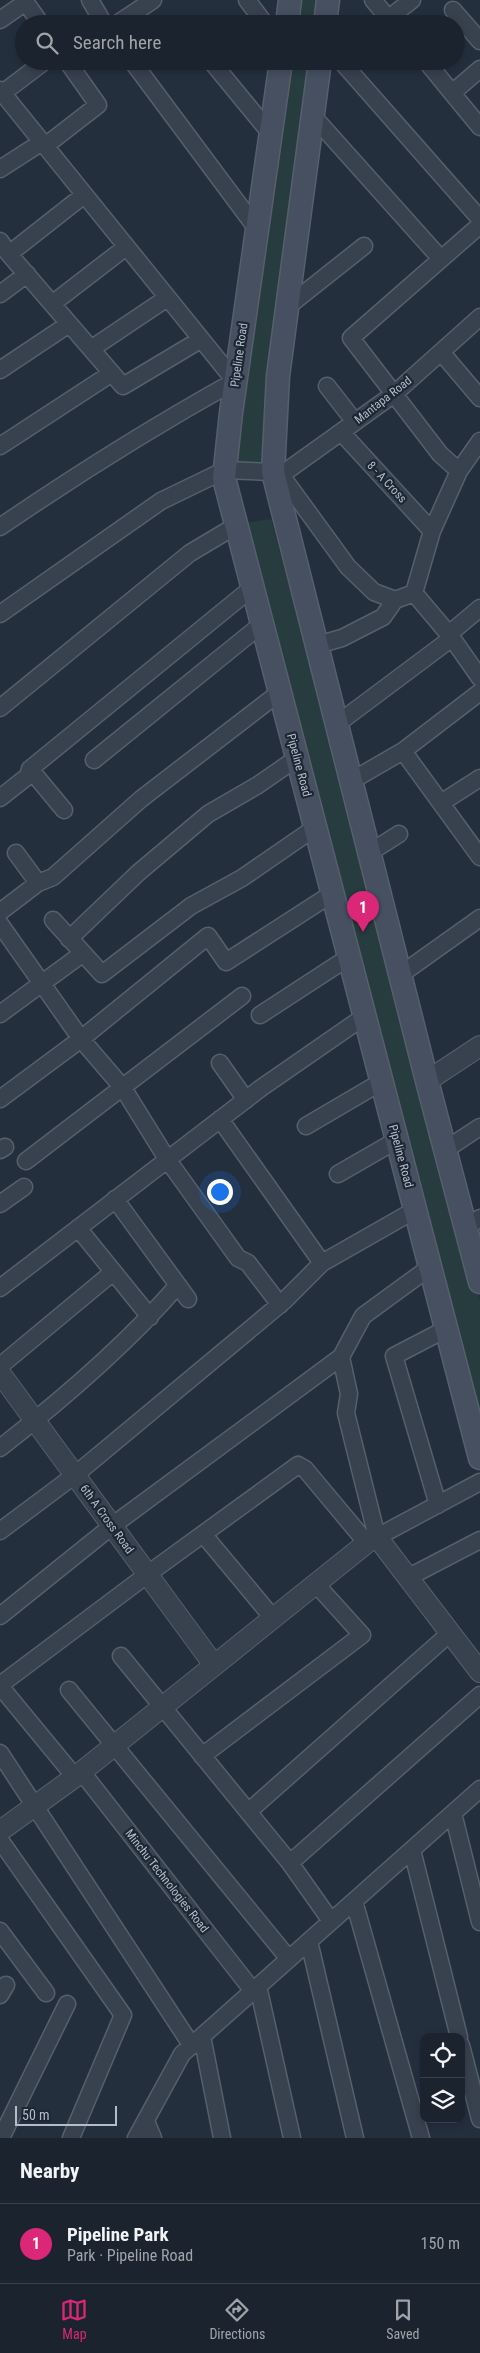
<!DOCTYPE html>
<html lang="en">
<head>
<meta charset="utf-8">
<style>
	:root { --surface:#1b232e; --page:#242b36; --text:#f1f3f6; --muted:#a0a4aa; --line:#39404a; --accent:#db2777 }
	body { margin:0; font-family:"Roboto Condensed",sans-serif; background:var(--page); color:var(--text) }
	.controls { position:absolute; right:15px; bottom:15px; display:grid; overflow:hidden; border-radius:10px; box-shadow:0 2px 8px #0003 }
	.controls button { width:45px; height:45px; display:grid; place-items:center; padding:0; border:0; border-bottom:1px solid var(--line); background:var(--surface); color:var(--text); font:25px sans-serif }
	.scale { position:absolute; left:15px; bottom:12px; width:102px; box-sizing:border-box; padding-left:5px; border:2px solid #b4bcc9; border-top:0; font-size:14px; line-height:18px; white-space:nowrap; color:#b4bcc9; -webkit-text-stroke:4px #1d2633; paint-order:stroke }
	.you { position:absolute; left:219px; top:1191px; width:18px; height:18px; margin:-12px; border:4px solid #fff; border-radius:50%; background:#1a73e8; box-shadow:0 0 0 8px #1a73e833 }
	.badge { display:grid; place-items:center; width:32px; height:32px; border-radius:50%; background:var(--accent); color:#fff; font-size:16px; font-weight:700 }
	.pin { position:absolute; translate:-50% -41px; filter:drop-shadow(0 1px 2px #0008) }
	.pin::after { content:''; position:absolute; top:26px; width:18px; height:15px; background:inherit; clip-path:polygon(0 0,100% 0,50% 100%) }
	.list { margin:0; padding:0; list-style:none }
	h2 { display:flex; justify-content:space-between; align-items:center; height:65px; margin:0; padding:0 20px; font-size:21px }
	h2 small { font-size:16px; font-weight:400; color:var(--muted) }
	.list li { display:grid; grid-template-columns:32px 1fr auto; gap:15px; align-items:center; box-sizing:border-box; height:80px; padding:0 20px; border-top:1px solid var(--line) }
	.list b { display:block; font-size:19px; white-space:nowrap }
	.list p { margin:0; font-size:16px; white-space:nowrap; color:var(--muted) }
	.list em { font-size:16px; font-style:normal; color:var(--muted) }
	.icon { flex:none; width:28px; height:28px; fill:none; stroke:currentColor; stroke-width:2; stroke-linecap:round; stroke-linejoin:round }
	.map { position:relative; flex:none; width:480px; height:2138px; overflow:hidden }
	.search { position:absolute; background:var(--surface); box-shadow:0 2px 8px #0003; left:15px; right:15px; top:15px; height:55px; display:flex; align-items:center; gap:12px; box-sizing:border-box; padding:0 18px; border-radius:28px; color:var(--muted); font-size:19px }
	.sheet { height:145px; background:var(--surface) }
	nav { display:flex; justify-content:space-around; align-items:center; box-sizing:border-box; height:70px; border-top:1px solid var(--line); background:var(--surface); font-size:14px; color:var(--muted) }
	nav a { display:grid; justify-items:center; gap:2px }
	nav .on { color:var(--accent) }
	.map>svg:first-child { display:block }
	.green { fill:#263c3f }
	.lines { fill:none; stroke-linecap:round; stroke-linejoin:round }
	.minor-casing { stroke:#565f6c; stroke-width:19 }
	.tertiary-casing { stroke:#565f6c; stroke-width:22 }
	.secondary-casing { stroke:#565f6c; stroke-width:25 }
	.minor { stroke:#38414e; stroke-width:16 }
	.tertiary { stroke:#38414e; stroke-width:20 }
	.secondary { stroke:#465061; stroke-width:22 }
	.labels { text-anchor:middle; dominant-baseline:central; stroke-width:4.5; stroke-linejoin:round; paint-order:stroke }
	.street-label { font-size:12px; fill:#b4bcc9; stroke:#1d2633 }
</style>
</head>
<body>
<div class="map">
<svg width="480" height="2138" viewBox="0 0 480 2138">
	<rect width="100%" height="100%" fill="#242f3e"/>
	<path class="green" d="M295 0H317L315 24H291Z
		M286 61H310L264 464 230 465Z
		M271 519 480 1300V1440L244 523Z"/>
	<g class="lines">
		<g class="minor-casing">
			<path id="minor" d="M24 0 41 24
				M90 0 104 24
				M247 0 265 24
				M373 0 393 24
				M453 10 480 41
				M389 18 412 0
				M0 20 26 2
				M117 24 153 0
				M132 61 257 229
				M211 61 271 134
				M341 61 480 219
				M426 61 452 93
				M480 69 452 93 480 127
				M0 90 235 381C154 426 76 475 0 527
				M0 95 45 61
				M313 116 441 259
				M45 146 98 105 67 61
				M0 169 42 142
				M0 241 9 254 123 386 200 340
				M9 254 84 195
				M0 294 27 274
				M52 304 126 247
				M287 307 364 246
				M91 349 167 298
				M441 352 480 398
				M0 370 69 324
				M327 386 355 422
				M341 432 432 531
				M0 446 112 373
				M459 471 440 454 351 338 480 225
				M281 475 394 394 480 317
				M414 593 432 531 459 471 480 441
				M0 614 161 501 225 470 273 472 281 475 348 567 374 592 395 600 414 593 452 638 337 724
				M449 634 480 608
				M452 638 480 678
				M317 645 342 638 383 617 395 600
				M0 708 190 553 237 525
				M403 751 480 857
				M94 760 262 624
				M30 769 64 810
				M351 781 403 751 480 692
				M0 798 28 776 30 769 253 587
				M441 803 480 778
				M16 853 38 883
				M369 853 399 834
				M0 912 38 883 53 877 141 799 280 692
				M53 920 102 974 191 906 242 878 316 827
				M0 924 81 1039 123 1088 167 1159 238 1258 248 1263 280 1305
				M69 939 138 873 208 814 258 785 297 758
				M400 975 480 918
				M0 1014 82 954
				M260 1015 349 957
				M220 1063 246 1100
				M0 1099 81 1039 208 936 226 962 333 893
				M220 1119 322 1263
				M306 1126 381 1082
				M0 1150 5 1147
				M445 1150 480 1127
				M26 1161 242 996
				M338 1174 397 1140
				M115 1199 188 1299
				M0 1204 24 1187
				M78 1228 150 1317
				M466 1228 480 1218
				M0 1288 261 1088 365 1016
				M341 1357 349 1394 346 1413 377 1537 480 1482
				M0 1366 112 1273
				M0 1448C63 1399 126 1345 178 1285
				M438 1505 394 1356 446 1329
				M0 1531 75 1475 284 1301 322 1263 415 1210
				M203 1534 273 1618
				M407 1578 480 1540
				M0 1616 112 1526 341 1357 363 1316 430 1267
				M121 1656 290 1863 331 1921
				M0 1685 148 1574 298 1465 305 1469 366 1542
				M0 1686 75 1777
				M69 1690 289 1959
				M0 1753 192 2046
				M202 1756 362 1635 315 1583
				M81 1771 253 1991
				M248 1812 449 1634
				M453 1813 480 1922
				M0 1840 123 2015 71 2138
				M412 1850 459 2037
				M290 1863 480 1695
				M354 1901 421 2138
				M0 1931 46 1993
				M309 1941 355 2138
				M258 1986 292 2138
				M0 1995 6 1985
				M202 2036 222 2138
				M461 2045 480 2119
				M146 2121 153 2138
				M1 2138 67 2004
				M136 2138 182 2054 480 1789"/>
		</g>
		<g class="tertiary-casing">
			<path id="tertiary" d="M427 1081 480 1046
				M0 1373 214 1665
				M0 1831 75 1777 373 1538 377 1537 480 1672"/>
		</g>
		<g class="secondary-casing">
			<path id="secondary" d="M287 24 290 0
				M325 24 328 0
				M281 61 231 413 224 478 480 1458
				M320 61 278 376 273 472 427 1081 480 1282"/>
		</g>
		<use href="#minor" class="minor"/>
		<use href="#tertiary" class="tertiary"/>
		<use href="#secondary" class="secondary"/>
	</g>
	<g class="labels">
		<g class="street-label">
			<text transform="translate(239 355) rotate(-82)">Pipeline Road</text>
			<text transform="translate(383 400) rotate(-38)">Mantapa Road</text>
			<text transform="translate(387 482) rotate(47)">8 - A Cross</text>
			<text transform="translate(299 765) rotate(75)">Pipeline Road</text>
			<text transform="translate(401 1156) rotate(75)">Pipeline Road</text>
			<text transform="translate(107 1519) rotate(54)">6th A Cross Road</text>
			<text transform="translate(167 1881) rotate(52)">Minchu Technologies Road</text>
		</g>
	</g>
</svg>
<div class="controls">
<button><svg class="icon" aria-label="locate" viewBox="0 0 24 24"><circle cx="12" cy="12" r="6"/><path d="M12 2v4M12 18v4M2 12h4M18 12h4"/></svg></button>
<button><svg class="icon" aria-label="layers" viewBox="0 0 24 24"><path d="M12 4l9 5-9 5-9-5zM3 14l9 5 9-5"/></svg></button>
</div>
<div class="scale">50 m</div>
<div class="you"></div>
<div class="pin badge" style="left:363px;top:932px">1</div>
<div class="search"><svg class="icon" aria-label="search" viewBox="0 0 24 24"><circle cx="10" cy="10" r="6"/><path d="M15 15l6 6"/></svg>Search here</div>
</div>
<section class="sheet">
<h2>Nearby<small></small></h2>
<ul class="list">
<li><span class="badge">1</span><div><b>Pipeline Park</b><p>Park · Pipeline Road</p></div><em>150 m</em></li>
</ul>
</section>
<nav>
<a class="on"><svg class="icon" aria-label="map" viewBox="0 0 24 24"><path d="M3 6l6-2 6 2 6-2v14l-6 2-6-2-6 2zM9 4v14M15 6v14"/></svg>Map</a>
<a><svg class="icon" aria-label="directions" viewBox="0 0 24 24"><path d="M12 3l9 9-9 9-9-9zM9 14v-3h6M13 9l2 2-2 2"/></svg>Directions</a>
<a><svg class="icon" aria-label="saved" viewBox="0 0 24 24"><path d="M7 4h10v16l-5-4-5 4z"/></svg>Saved</a>
</nav>
</body>
</html>
